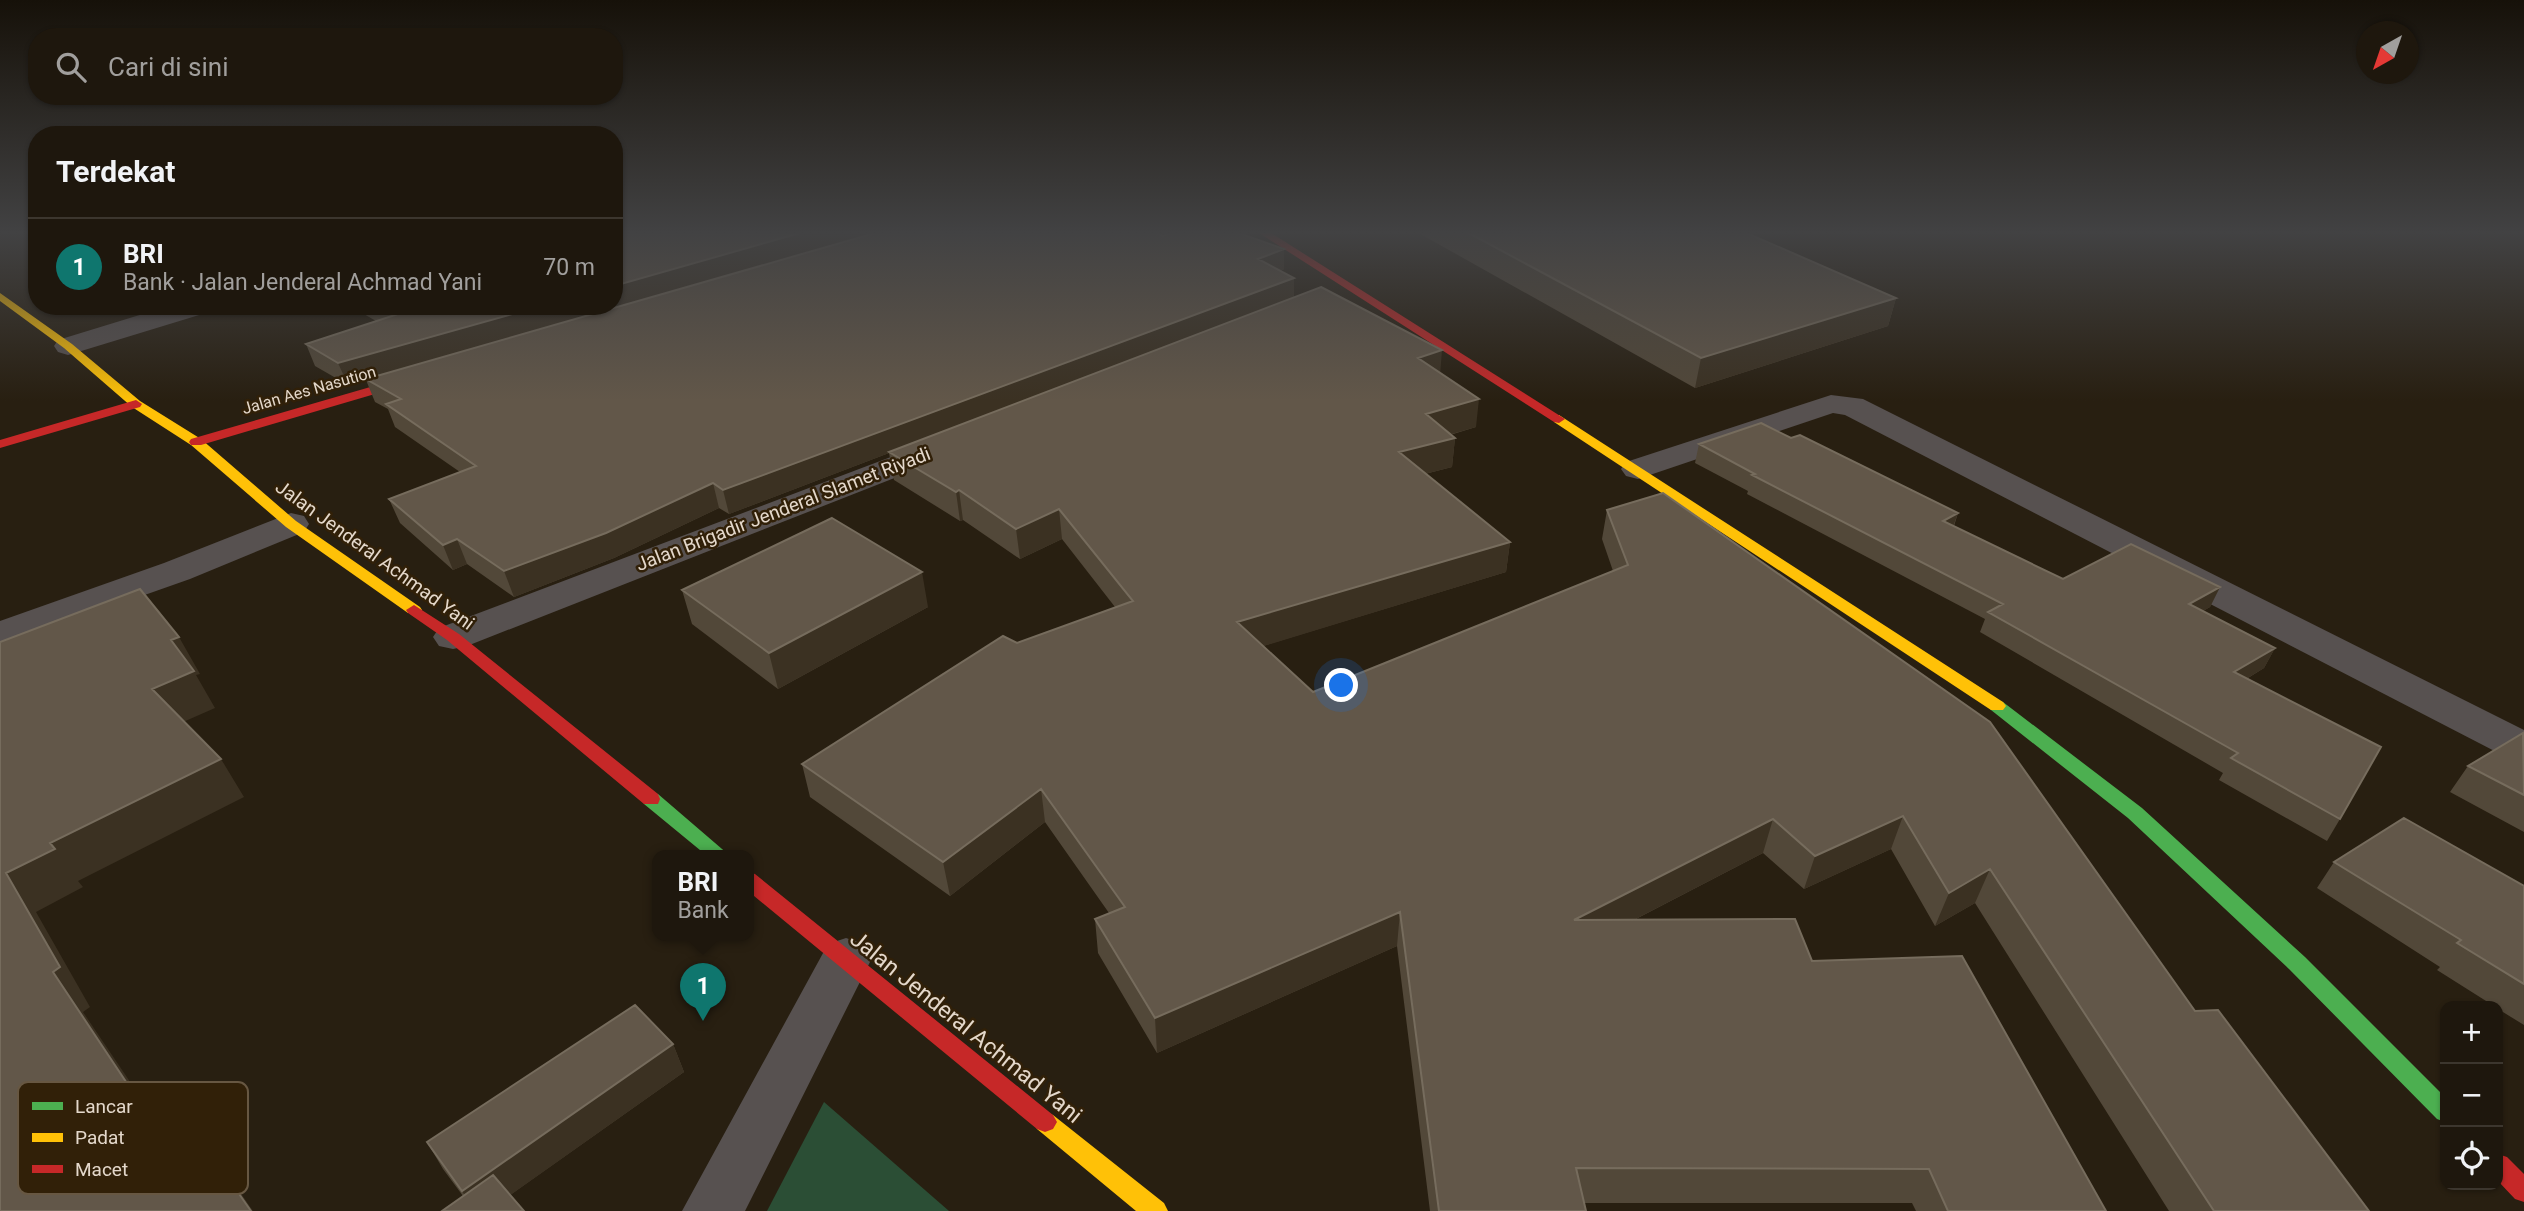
<!DOCTYPE html>
<html lang="id">
<head>
<meta charset="utf-8">
<style>
	:root { --surface:#1e170d; --page:#262016; --text:#f1f3f6; --muted:#a19f9d; --line:#3c362e; --accent:#0f766e }
	body { margin:0; font-family:Roboto,sans-serif; background:var(--page); color:var(--text) }
	.controls { position:absolute; right:21px; bottom:21px; display:grid; overflow:hidden; border-radius:14px; box-shadow:0 2px 5px #0004 }
	.controls button { width:63px; height:63px; display:grid; place-items:center; padding:0; border:0; border-bottom:2px solid var(--line); background:var(--surface); color:var(--text); font:35px sans-serif }
	.compass { position:absolute; left:2356px; top:21px; width:63px; height:63px; border-radius:50%; background:var(--surface); box-shadow:0 2px 5px #0004; rotate:220deg }
	.you { position:absolute; left:1342px; top:686px; width:24px; height:24px; margin:-18px; border:5px solid #fff; border-radius:50%; background:#1a73e8; box-shadow:0 0 0 10px #1a73e833 }
	.badge { display:grid; place-items:center; width:46px; height:46px; border-radius:50%; background:var(--accent); color:#fff; font-size:23px; font-weight:700 }
	.pin { position:absolute; translate:-50% -58px; filter:drop-shadow(0 2px 4px #0008) }
	.pin::after { content:''; position:absolute; top:37px; width:24px; height:21px; background:inherit; clip-path:polygon(0 0,100% 0,50% 100%) }
	.popup { position:absolute; left:652px; top:850px; width:102px; height:91px; box-sizing:border-box; display:grid; place-content:center; border-radius:14px; background:var(--surface); filter:drop-shadow(0 2px 5px #0005); font-size:23px; white-space:nowrap; color:var(--muted) }
	.popup b { font-size:26px; color:var(--text) }
	.popup::after { content:''; position:absolute; left:50%; top:100%; margin-left:-14px; border:14px solid transparent; border-top-color:var(--surface) }
	.list { margin:0; padding:0; list-style:none }
	h2 { display:flex; justify-content:space-between; align-items:center; height:91px; margin:0; padding:0 28px; font-size:30px }
	h2 small { font-size:23px; font-weight:400; color:var(--muted) }
	.list li { display:grid; grid-template-columns:46px 1fr auto; gap:21px; align-items:center; box-sizing:border-box; height:98px; padding:0 28px; border-top:2px solid var(--line) }
	.list b { display:block; font-size:26px; white-space:nowrap }
	.list p { margin:0; font-size:23px; white-space:nowrap; color:var(--muted) }
	.list em { font-size:23px; font-style:normal; color:var(--muted) }
	.icon { flex:none; width:38px; height:38px; fill:none; stroke:currentColor; stroke-width:2; stroke-linecap:round; stroke-linejoin:round }
	.map { position:relative; flex:none; width:2524px; height:1211px; overflow:hidden }
	.search { position:absolute; background:var(--surface); box-shadow:0 2px 5px #0004; left:28px; top:28px; width:595px; height:77px; display:flex; align-items:center; gap:18px; box-sizing:border-box; padding:0 24px; border-radius:28px; color:var(--muted); font-size:26px }
	.panel { position:absolute; background:var(--surface); box-shadow:0 2px 5px #0004; left:28px; top:126px; width:595px; height:189px; border-radius:28px }
	.map>svg:first-child { display:block }
	.green { fill:#2b4e35 }
	.lines { fill:none; stroke-linecap:round; stroke-linejoin:round }
	.street { fill:#575150; fill-rule:evenodd }
	.fast { fill:#4caf50; fill-rule:evenodd }
	.slow { fill:#ffc107; fill-rule:evenodd }
	.jam { fill:#c62828; fill-rule:evenodd }
	.wall { fill:#524839 }
	.shaded-wall { fill:#3b3122 }
	.building { fill:#625749; stroke:#766c5d; stroke-width:2 }
	.labels { text-anchor:middle; dominant-baseline:central; stroke-width:5; stroke-linejoin:round; paint-order:stroke }
	.far-street-label { font-size:16px; fill:#e4d8cb; stroke:#312008 }
	.street-label { font-size:19px; fill:#e4d8cb; stroke:#312008 }
	.near-street-label { font-size:23px; fill:#e4d8cb; stroke:#312008 }
	.key { fill:#312008; stroke:#675742; stroke-width:2 }
	.key-label { font-size:19px; fill:#e4d8cb }
</style>
</head>
<body>
<div class="map">
<svg width="2524" height="1211" viewBox="0 0 2524 1211">
	<rect width="100%" height="100%" fill="#281f11"/>
	<path class="green" d="M824 1102 949 1211H767Z"/>
	<g class="lines">
		<path class="street" d="M169 306H212L209 312 78 352 68 355 58 352 54 346 58 340Z
			M1831 395 1863 399 2524 730V763L2508 758 1845 415 1833 413 1638 479 1626 476 1621 469 1626 462Z
			M941 438 953 441 957 448 953 455 467 646 453 649 439 646 433 637 439 628Z
			M291 513 304 516 309 524 304 532 190 579 0 646V621L164 563Z
			M846 938 864 944 872 958 745 1211H682L828 944Z"/>
		<path class="fast" d="M1997 700 2003 702 2142 808 2305 957 2445 1097V1122L2437 1119 2289 969 2128 818 1991 710 1988 706 1991 702Z
			M651 792 658 794 729 855H706L644 804 642 799 644 794Z"/>
		<path class="slow" d="M0 293 72 344 140 401 201 439 296 521 420 607 422 610 420 613H408L286 527 191 445 132 407 64 348 0 301Z
			M1559 415 2003 702 2006 706 2003 710H1991L1554 422V416Z
			M1045 1112 1053 1115 1164 1203 1168 1211H1136L1037 1129 1033 1122 1037 1115Z"/>
		<path class="jam" d="M1256 231H1268L1565 419 1559 423 1554 422Z
			M422 372 426 373V379L201 445H191L189 442 191 439Z
			M136 400 142 404 140 407 0 448V440Z
			M414 605 459 634 658 794 660 799 658 804H644L447 640 408 613 406 610Z
			M748 872 755 874 1053 1115 1057 1122 1053 1129 1045 1132 1037 1129 748 891Z
			M2498 1154 2507 1157 2524 1174V1202L2515 1199 2498 1181Z"/>
	</g>
	<path class="wall" d="M1415 231H1742L1896 298 1888 326 1695 388Z
		M1163 236 1284 269 1280 271 1294 297 1441 373 1476 427 1450 435 1455 438 1452 467 1425 474 1510 542 1506 572 1263 646 1313 692 1613 571 1602 539 1607 510 2195 1011 2369 1211H2169L1975 903 1935 926 1891 849 1804 889 1763 853 1634 920 1812 961 2106 1211H1916L1912 1203H1584L1586 1211H1430L1397 946 1157 1053 1098 953 1095 919 1109 913 1045 822 950 896 810 797 802 764 1017 643 1115 607 1062 539 1020 559 963 520 960 521 894 480 889 453 729 514 719 508 614 558 514 597 467 564 453 570 400 523 389 499 460 472 395 427 388 409 375 402 366 380 348 385 315 366 306 344 376 321 350 306H614L633 303Z
		M1791 438 1958 513 1954 526 2063 579 2220 587 2210 607 2203 611 2275 648 2264 668 2248 678 2340 819 2327 841 2219 780 2223 773 1980 632 1985 619 1747 494 1748 491 1695 463 1699 444Z
		M682 590 928 607 778 689 692 624Z
		M2524 734V832L2450 792 2468 766Z
		M2334 862 2524 886V1025L2498 1009V1006H2494L2437 970 2440 967 2317 888Z
		M673 1044 684 1072 510 1195 463 1196 443 1169 427 1142Z"/>
	<path class="shaded-wall" d="M807 231H879L348 385 338 363 541 306H614V286Z
		M1284 249V269L1258 279V259Z
		M1294 278V299L889 452V453L729 514 723 490Z
		M1896 298 1888 326 1695 388 1701 358Z
		M1442 350 1440 376 1418 358Z
		M1479 399 1476 427 1424 442 1426 414Z
		M1455 438 1452 467 1397 481 1399 452Z
		M713 483 719 508 614 558 514 597 504 571Z
		M959 490 963 520 960 521 956 492Z
		M1059 509 1062 539 1020 559 1016 529Z
		M1958 513 1951 532 1943 521Z
		M457 539 467 564 453 570 443 545Z
		M1510 542 1506 572 1238 654 1237 622Z
		M922 572 928 607 778 689 769 653Z
		M2220 587 2210 607 2179 624 2189 604Z
		M179 637 200 674 196 675 215 708 174 726 152 689 171 640Z
		M2275 648 2264 668 2223 693 2234 672Z
		M221 759 244 797 78 881 83 887 36 912 90 1007 83 1012 215 1208 184 1169 53 972 6 873 50 843Z
		M1041 789 1045 822 950 896 943 862Z
		M1903 816 1891 849 1804 889 1815 856Z
		M1773 819 1763 853 1568 954 1574 920Z
		M1990 869 1975 903 1935 926 1949 893Z
		M1400 912 1397 946 1157 1053 1155 1018Z
		M673 1044 684 1072 488 1211H474L462 1191Z
		M210 1152 240 1192 253 1211H251Z"/>
	<path class="building" d="M614 231H807L614 286Z
		M882 231H1153L1163 236 1176 231H1233L1284 249 1258 259 1294 278 723 490 713 483 606 533 504 571 457 539 443 545 389 499 476 466 386 404 401 399 366 379Z
		M1465 231H1742L1896 298 1701 358Z
		M1321 287 1442 350 1418 358 1479 399 1426 414 1455 438 1399 452 1510 542 1237 622 1313 692 1628 565 1607 510 1663 493 1990 722 2195 1011 2218 1010 2369 1211H2214L1990 869 1949 893 1903 816 1815 856 1773 819 1574 920 1795 919 1812 961 1962 956 2106 1211H1948L1929 1169 1576 1168 1586 1211H1439L1400 912 1155 1018 1095 919 1125 907 1041 789 943 862 802 764 1003 636 1017 643 1133 601 1059 509 1016 529 959 490 956 492 889 452Z
		M379 306H541L338 363 306 344 395 315Z
		M1761 423 1791 438 1800 435 1958 513 1943 521 2063 579 2131 544 2220 587 2189 604 2275 648 2234 672 2381 747 2340 819 2231 758 2238 753 1988 612 2003 604 1752 475 1755 474 1699 444Z
		M832 518 922 572 769 653 682 590Z
		M140 589 179 637 171 640 194 671 152 689 221 759 50 843 55 849 6 873 60 967 53 972 184 1169 210 1152 251 1211H0V642Z
		M2523 733 2524 795 2468 766Z
		M2404 818 2524 886V984L2457 943 2461 940 2334 862Z
		M635 1005 673 1044 462 1191 427 1142Z
		M493 1175 524 1211H442Z"/>
	<linearGradient id="sky" x2="0" y2="1"><stop stop-color="#161109"/><stop offset="0.58" stop-color="#424243"/><stop offset="1" stop-color="#424243" stop-opacity="0"/></linearGradient>
	<rect width="2524" height="401" fill="url(#sky)"/>
	<g class="labels">
		<g class="far-street-label">
			<text transform="translate(309 390) rotate(-16)">Jalan Aes Nasution</text>
		</g>
		<g class="street-label">
			<text transform="translate(783 509) rotate(-21)">Jalan Brigadir Jenderal Slamet Riyadi</text>
			<text transform="translate(375 555) rotate(36)">Jalan Jenderal Achmad Yani</text>
		</g>
		<g class="near-street-label">
			<text transform="translate(966 1027) rotate(39)">Jalan Jenderal Achmad Yani</text>
		</g>
	</g>
	<rect x="18" y="1082" width="230" height="112" rx="10" class="key"/>
	<rect x="32" y="1102" width="31" height="8" fill="#4caf50"/>
	<rect x="32" y="1133" width="31" height="9" fill="#ffc107"/>
	<rect x="32" y="1165" width="31" height="8" fill="#c62828"/>
	<g class="key-label">
		<text x="75" y="1113">Lancar</text>
		<text x="75" y="1144">Padat</text>
		<text x="75" y="1176">Macet</text>
	</g>
</svg>
<div class="controls">
<button>+</button>
<button>−</button>
<button><svg class="icon" aria-label="locate" viewBox="0 0 24 24"><circle cx="12" cy="12" r="6"/><path d="M12 2v4M12 18v4M2 12h4M18 12h4"/></svg></button>
</div>
<svg class="compass" viewBox="-18 -18 36 36"><path d="M0-13l5 13h-10z" fill="#e53935"/><path d="M0 13l5-13h-10z" fill="#a19f9d"/></svg>
<div class="you"></div>
<div class="pin badge" style="left:703px;top:1021px">1</div>
<div class="popup"><b>BRI</b>Bank</div>
<div class="search"><svg class="icon" aria-label="search" viewBox="0 0 24 24"><circle cx="10" cy="10" r="6"/><path d="M15 15l6 6"/></svg>Cari di sini</div>
<section class="panel">
<h2>Terdekat<small></small></h2>
<ul class="list">
<li><span class="badge">1</span><div><b>BRI</b><p>Bank · Jalan Jenderal Achmad Yani</p></div><em>70 m</em></li>
</ul>
</section>
</div>
</body>
</html>
